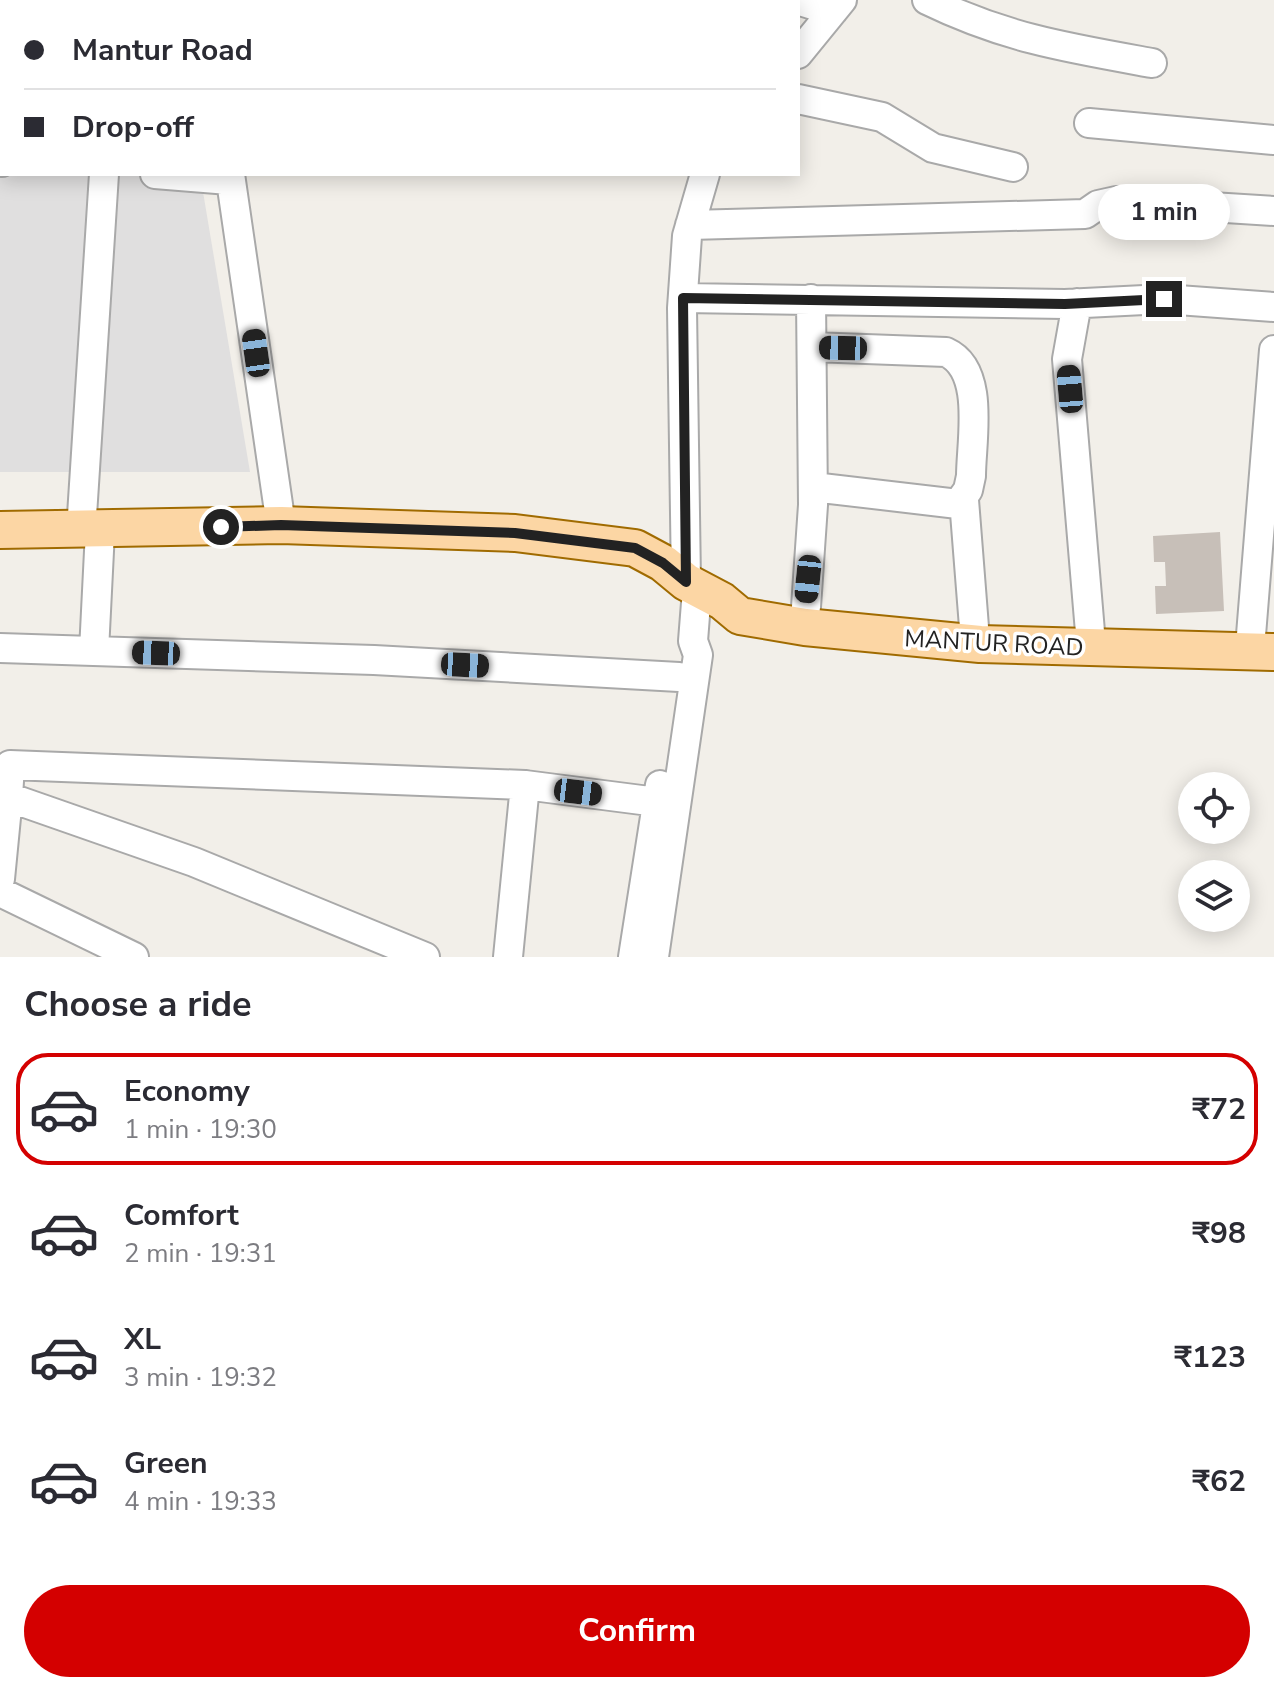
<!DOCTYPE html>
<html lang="en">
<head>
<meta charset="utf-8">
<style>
	body { margin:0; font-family:"Nunito Sans",sans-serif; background:#f7f7f7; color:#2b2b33; height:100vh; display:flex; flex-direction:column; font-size:30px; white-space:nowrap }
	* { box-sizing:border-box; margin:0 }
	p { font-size:26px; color:#7c7c81 }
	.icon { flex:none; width:44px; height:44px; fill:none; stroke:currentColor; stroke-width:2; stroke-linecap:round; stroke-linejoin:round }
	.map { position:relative; height:957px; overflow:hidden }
	.drawer { display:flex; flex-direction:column; background:#fff; flex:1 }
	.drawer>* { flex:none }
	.banner { position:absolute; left:0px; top:0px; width:800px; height:176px; box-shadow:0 4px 20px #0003; display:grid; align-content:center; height:176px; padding:0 24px; background:#fff }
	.controls { position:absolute; left:1178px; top:772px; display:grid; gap:16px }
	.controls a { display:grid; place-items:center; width:72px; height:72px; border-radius:50%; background:#fff; box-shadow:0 4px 20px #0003; font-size:40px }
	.end { position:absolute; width:36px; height:36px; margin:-18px; border:10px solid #222; background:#fff; box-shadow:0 0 0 4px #fff }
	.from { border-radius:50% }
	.bubble { position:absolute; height:56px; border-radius:28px; background:#fff; box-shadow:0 4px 20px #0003; font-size:26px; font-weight:700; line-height:56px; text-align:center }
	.car { position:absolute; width:24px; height:48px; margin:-24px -12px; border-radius:10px; box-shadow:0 0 6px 2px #0007; background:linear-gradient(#222 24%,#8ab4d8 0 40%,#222 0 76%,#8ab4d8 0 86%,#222 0) }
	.banner b { display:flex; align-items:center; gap:28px; height:76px; font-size:30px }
	.banner b+b { border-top:2px solid #e1e1e2 }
	.banner i { width:20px; height:20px; background:#2b2b33 }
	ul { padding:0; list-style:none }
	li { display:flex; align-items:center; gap:24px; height:112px; margin:0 16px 12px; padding:0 8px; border:4px solid transparent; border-radius:32px }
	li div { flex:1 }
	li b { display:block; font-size:30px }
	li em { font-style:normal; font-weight:700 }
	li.active { border-color:#d40000 }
	li>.icon { width:72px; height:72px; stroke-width:1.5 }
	h2 { padding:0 24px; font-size:36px; line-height:96px }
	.primary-button { display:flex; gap:16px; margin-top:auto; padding:16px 24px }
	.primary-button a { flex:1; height:92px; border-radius:48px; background:#d40000; color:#fff; font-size:32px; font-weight:700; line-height:92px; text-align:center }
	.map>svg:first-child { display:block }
	.residential { fill:#e0dfdf }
	.building { fill:#c7bfb8 }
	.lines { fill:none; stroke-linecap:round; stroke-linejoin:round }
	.minor-casing { stroke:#a9a9a9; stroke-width:32 }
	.major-casing { stroke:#a06b00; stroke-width:40 }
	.minor { stroke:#fff; stroke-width:28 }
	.major { stroke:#fcd6a4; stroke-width:36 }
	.route { stroke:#222; stroke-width:10 }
	.labels { text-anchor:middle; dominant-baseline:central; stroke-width:7; stroke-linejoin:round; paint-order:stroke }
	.street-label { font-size:24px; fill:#222; stroke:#fff }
</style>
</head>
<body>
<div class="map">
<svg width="1274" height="957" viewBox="0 0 1274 957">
	<rect width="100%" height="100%" fill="#f2efe9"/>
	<path class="residential" d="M0 0H207L2 2V174H200L250 472H0Z"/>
	<path class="building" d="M1220 532 1224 611 1156 614 1155 586H1166L1165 562H1154L1153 536Z"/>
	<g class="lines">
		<g class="minor-casing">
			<path id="minor" d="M607 0 614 2
				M797 0 833 11
				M927 0C1005 38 1068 48 1152 63
				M242 2V0
				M449 2V0
				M642 2V0
				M798 54 842 0
				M798 99 882 117 933 148 1013 167
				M1089 123 1274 140
				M0 162H2
				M155 174 229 180
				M230 174 281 525
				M690 225 1085 214 1098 205 1116 201 1274 211
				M683 298 1065 304 1164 299 1274 307
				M1077 303 1067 359 1090 632
				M812 347 946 352C986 370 971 441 971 476L968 490 958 504 813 487
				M964 500 974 627
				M81 531 104 174
				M686 582 682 308 687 236 705 174
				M806 607 813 505 811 299
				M1251 635 1274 350
				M0 648 374 660 679 677
				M94 651 100 531
				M0 798 8 797 0 879
				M0 892 134 957
				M425 957 194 862 8 797 10 765 525 785 657 802
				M508 957 525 785
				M633 957 660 785
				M654 957 698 655 693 641 697 590"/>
		</g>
		<g class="major-casing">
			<path id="major" d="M0 530 281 525 515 533 635 548 663 563 686 582 722 601 740 616 805 627 980 644 1274 652"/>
		</g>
		<use href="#minor" class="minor"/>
		<use href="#major" class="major"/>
	</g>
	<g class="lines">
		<path class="route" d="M221 527 281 525 515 533 635 548 663 563 686 582 683 298 1065 304 1164 299"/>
	</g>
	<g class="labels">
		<g class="street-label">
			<text transform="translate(994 643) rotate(3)">MANTUR ROAD</text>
		</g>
	</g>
</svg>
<div class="controls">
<a><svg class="icon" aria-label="locate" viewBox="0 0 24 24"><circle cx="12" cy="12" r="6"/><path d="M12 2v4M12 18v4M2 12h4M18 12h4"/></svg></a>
<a><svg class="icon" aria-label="layers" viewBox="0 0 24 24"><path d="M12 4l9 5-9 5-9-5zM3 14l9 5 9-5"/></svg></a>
</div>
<i class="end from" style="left:221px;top:527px"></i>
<i class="end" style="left:1164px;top:299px"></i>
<div class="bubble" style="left:1098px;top:184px;width:132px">1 min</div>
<i class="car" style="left:843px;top:348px;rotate:271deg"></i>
<i class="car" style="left:256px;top:353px;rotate:352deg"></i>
<i class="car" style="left:1070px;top:389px;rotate:355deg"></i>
<i class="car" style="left:808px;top:579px;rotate:186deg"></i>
<i class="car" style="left:156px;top:653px;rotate:272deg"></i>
<i class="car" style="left:465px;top:665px;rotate:93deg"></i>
<i class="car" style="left:578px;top:792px;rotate:97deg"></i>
<div class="banner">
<b><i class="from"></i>Mantur Road</b>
<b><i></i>Drop-off</b>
</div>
</div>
<section class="drawer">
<h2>Choose a ride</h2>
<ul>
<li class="active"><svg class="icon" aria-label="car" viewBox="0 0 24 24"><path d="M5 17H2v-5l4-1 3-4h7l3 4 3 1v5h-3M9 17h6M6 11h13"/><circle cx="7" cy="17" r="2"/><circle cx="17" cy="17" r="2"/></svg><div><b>Economy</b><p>1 min · 19:30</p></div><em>₹72</em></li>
<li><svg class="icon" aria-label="car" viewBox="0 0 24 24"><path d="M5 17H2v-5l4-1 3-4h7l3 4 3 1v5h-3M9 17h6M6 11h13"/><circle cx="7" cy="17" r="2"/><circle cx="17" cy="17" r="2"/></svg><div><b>Comfort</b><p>2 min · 19:31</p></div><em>₹98</em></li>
<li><svg class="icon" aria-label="car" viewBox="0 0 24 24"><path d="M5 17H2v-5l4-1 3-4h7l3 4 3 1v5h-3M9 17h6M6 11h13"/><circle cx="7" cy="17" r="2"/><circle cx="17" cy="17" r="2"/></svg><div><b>XL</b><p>3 min · 19:32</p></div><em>₹123</em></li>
<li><svg class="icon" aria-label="car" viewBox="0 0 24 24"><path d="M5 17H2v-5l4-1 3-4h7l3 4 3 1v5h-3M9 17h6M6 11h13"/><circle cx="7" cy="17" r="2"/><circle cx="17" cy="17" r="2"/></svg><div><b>Green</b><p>4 min · 19:33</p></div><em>₹62</em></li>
</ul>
<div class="primary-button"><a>Confirm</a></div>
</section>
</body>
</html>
